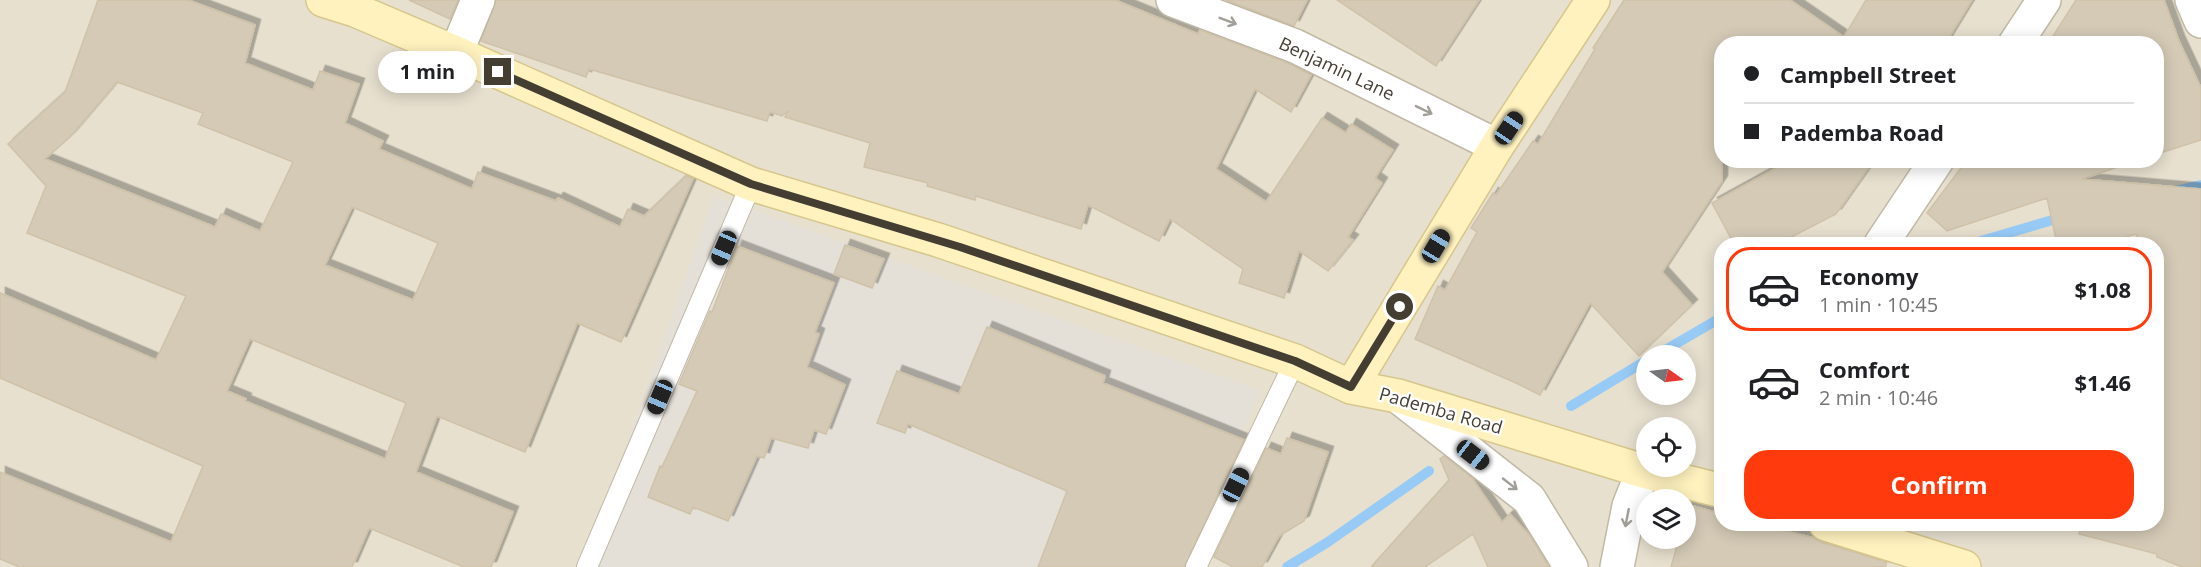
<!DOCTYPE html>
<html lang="en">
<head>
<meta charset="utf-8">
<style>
	body { margin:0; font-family:"Open Sans",sans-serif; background:#f6f6f6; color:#202124; height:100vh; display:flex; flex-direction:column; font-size:22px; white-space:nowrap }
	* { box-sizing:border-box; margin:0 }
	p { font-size:20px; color:#757577 }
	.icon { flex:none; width:33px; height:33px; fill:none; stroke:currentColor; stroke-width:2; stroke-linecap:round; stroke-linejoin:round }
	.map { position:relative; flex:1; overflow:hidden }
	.side { position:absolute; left:1714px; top:237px; width:450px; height:294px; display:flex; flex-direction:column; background:#fff; border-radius:24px; box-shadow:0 3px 15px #0003 }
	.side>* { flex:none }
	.top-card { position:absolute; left:1714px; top:36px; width:450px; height:132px; border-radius:24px; box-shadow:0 3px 15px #0003; display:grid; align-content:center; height:132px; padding:0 30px; background:#fff }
	.needle { width:39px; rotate:104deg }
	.controls { position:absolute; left:1636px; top:345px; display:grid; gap:12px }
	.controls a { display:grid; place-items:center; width:60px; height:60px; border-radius:50%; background:#fff; box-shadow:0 3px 15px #0003; font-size:30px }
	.end { position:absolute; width:27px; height:27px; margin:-14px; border:8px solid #443e32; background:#fff; box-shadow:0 0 0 3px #fff }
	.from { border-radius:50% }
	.bubble { position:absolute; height:42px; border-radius:21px; background:#fff; box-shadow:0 3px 15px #0003; font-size:20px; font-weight:700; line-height:42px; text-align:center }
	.car { position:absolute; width:18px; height:36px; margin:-18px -9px; border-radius:8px; box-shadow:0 0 4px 2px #0007; background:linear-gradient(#222 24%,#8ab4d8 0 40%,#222 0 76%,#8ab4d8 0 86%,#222 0) }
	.top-card b { display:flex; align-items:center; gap:21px; height:57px; font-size:22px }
	.top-card b+b { border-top:2px solid #e0e0e0 }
	.top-card i { width:15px; height:15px; background:#202124 }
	ul { padding:10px 0 0; list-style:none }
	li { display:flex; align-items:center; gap:18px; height:84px; margin:0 12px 9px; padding:0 18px; border:3px solid transparent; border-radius:24px }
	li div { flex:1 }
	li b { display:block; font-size:22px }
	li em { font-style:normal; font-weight:700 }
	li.selected { border-color:#ff3a0c }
	li>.icon { width:54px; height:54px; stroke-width:1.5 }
	.button { display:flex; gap:12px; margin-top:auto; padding:12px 30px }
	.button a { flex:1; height:69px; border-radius:24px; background:#ff3a0c; color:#fff; font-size:24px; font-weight:700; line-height:69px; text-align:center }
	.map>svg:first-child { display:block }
	.residential { fill:#e7e0cf; fill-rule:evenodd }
	.industrial { fill:#e4dfd7 }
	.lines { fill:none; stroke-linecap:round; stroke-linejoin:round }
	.stream { stroke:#97cbf6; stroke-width:10 }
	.building { fill:#d4cab6; stroke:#d0c2a8; stroke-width:1.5; fill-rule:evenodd; filter:url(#shadow) }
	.service-casing { stroke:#c1b9a6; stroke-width:22 }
	.minor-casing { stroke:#c1b9a6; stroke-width:36 }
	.secondary-casing { stroke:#d7c68c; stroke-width:36 }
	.service { stroke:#fff; stroke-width:20 }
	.minor { stroke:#fff; stroke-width:33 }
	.secondary { stroke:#fff2bf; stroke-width:33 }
	.oneway { stroke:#a29e98 }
	.route { stroke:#443e32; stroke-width:8 }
	.labels { text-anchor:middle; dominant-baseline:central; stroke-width:4.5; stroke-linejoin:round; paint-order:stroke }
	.street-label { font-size:18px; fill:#443e32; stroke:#fff }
</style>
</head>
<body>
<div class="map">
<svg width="2201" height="567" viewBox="0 0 2201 567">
	<defs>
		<filter id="shadow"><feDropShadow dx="5.5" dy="-5.5" stdDeviation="0" flood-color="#0004"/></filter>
	</defs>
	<rect width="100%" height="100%" fill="#f2eee1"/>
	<path class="residential" d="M0 0H2201V567H0ZM1722 44H2157V160H1722ZM1722 244H2157V524H1722ZM1647 356H1686V394H1647ZM1647 428H1686V466H1647ZM1647 500H1686V538H1647Z"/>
	<path class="industrial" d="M714 196 1260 390 1187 567H584Z"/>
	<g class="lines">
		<path class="stream" d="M2175 191 2201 185
			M1971 244 2066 216
			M1655 356 1722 317
			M1571 406 1647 360
			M1287 567 1328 542 1429 471"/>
	</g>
	<path class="building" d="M98 0H188L255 25 245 63 313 90 320 71 359 84 345 123 383 141 379 149 472 189 478 172 556 201 558 198 620 227 628 209 644 216 686 176 693 179 621 342 577 323 525 452 437 416 416 472 513 512 491 567H464L369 528 352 567H20L0 559V472L171 542 203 466 0 378V293L156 360 186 296 27 233 46 186 8 144 65 92ZM117 82 203 113 198 124 293 162 260 231 221 214 215 227 45 159 70 137ZM352 207 438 243 413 300 325 265ZM250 339 406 403 385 459 245 401 246 399 227 391Z
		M409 0H458L450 19Z
		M496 0H1115L1198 34 1200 30 1288 63 1311 75 1291 112 1255 89 1216 169 1266 202 1322 118 1346 133 1351 124 1393 150 1375 178 1382 183 1348 237 1353 240 1328 271 1299 251 1284 298 1239 283 1243 269 1170 219 1159 241 1088 205 1081 229 976 196 975 200 927 186 928 183 864 167 870 143 785 117 788 111 782 116 770 112 767 121 589 69 586 77 481 41Z
		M1226 0H1307L1294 26Z
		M1337 0H1479L1436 66Z
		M1624 0H1790L1844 37 1866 0H1972L1945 44H1722V181L1662 272 1692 305 1639 356 1590 303 1540 395 1516 383 1415 339 1438 286 1445 290 1477 232 1471 228 1493 193 1496 195 1533 141 1538 144 1595 49 1593 48Z
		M2076 0H2164L2179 41 2201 88V140L2157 154V44H2048Z
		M1783 160H1874L1836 214 1778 244H1734L1712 203 1778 167Z
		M1967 160H2120L2121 166 2082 179 2201 189V567H2182L2157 557V554L2079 534 2081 524H2157V244H2137V234L2098 244H2057L2047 198 1947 231 1927 213Z
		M845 245 884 259 872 288 834 274Z
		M737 246 834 283 815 332 819 334 807 367 845 385 826 434 814 430 808 448 771 438 764 458 757 456 728 521 693 507 690 514 648 497 660 466 662 467 697 391 679 384 710 311 712 312Z
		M987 327 1105 376 1103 383 1244 440 1184 567H1038L1067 491 908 424 905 433 877 423 897 371 959 394Z
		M1287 438 1328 452 1304 521 1279 536 1262 567H1233L1214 557 1266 448 1281 454Z
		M1444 456 1472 478 1502 522 1510 514 1530 536 1549 567H1488L1473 534 1425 567H1371L1449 480 1440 459Z
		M1686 504 1722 514V524H1757L1814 538 1820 542 1886 562V567H1671L1679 538H1686Z"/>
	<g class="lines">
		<g class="service-casing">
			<path id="service" d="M587 567 751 184
				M1196 567 1295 361"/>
		</g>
		<g class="minor-casing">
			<path id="minor" d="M1173 0 1295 46 1497 146
				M2192 0 2201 21
				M2015 44 2044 0
				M456 53 478 0
				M1881 244 1937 160
				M1399 397 1529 499 1571 567
				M1617 567 1629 506 1643 471"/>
		</g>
		<g class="secondary-casing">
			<path id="secondary" d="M323 0 355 10 456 53 751 184 938 240 1295 361 1351 387 1398 396 1643 471 1722 491
				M1351 387 1497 146 1593 0
				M1826 524 1964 567"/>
		</g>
		<use href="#service" class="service"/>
		<use href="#minor" class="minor"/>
		<use href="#secondary" class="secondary"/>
	</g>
	<defs><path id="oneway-shaft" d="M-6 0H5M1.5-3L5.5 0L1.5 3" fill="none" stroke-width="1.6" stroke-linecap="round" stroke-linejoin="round" transform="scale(1.5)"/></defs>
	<g class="oneway">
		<use href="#oneway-shaft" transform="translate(1228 21) rotate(21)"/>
		<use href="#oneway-shaft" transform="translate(1424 110) rotate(26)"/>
		<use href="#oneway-shaft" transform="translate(1510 484) rotate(38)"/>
		<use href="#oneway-shaft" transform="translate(1627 518) rotate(101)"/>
	</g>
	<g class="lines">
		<path class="route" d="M498 72 751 184 960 247 1295 361 1351 387 1400 307"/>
	</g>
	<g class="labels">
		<g class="street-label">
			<text transform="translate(1337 68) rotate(25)">Benjamin Lane</text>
			<text transform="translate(1441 410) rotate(16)">Pademba Road</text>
		</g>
	</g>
</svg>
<div class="controls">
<a><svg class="needle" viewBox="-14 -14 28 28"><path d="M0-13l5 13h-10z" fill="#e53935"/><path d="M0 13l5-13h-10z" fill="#757577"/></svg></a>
<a><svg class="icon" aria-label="locate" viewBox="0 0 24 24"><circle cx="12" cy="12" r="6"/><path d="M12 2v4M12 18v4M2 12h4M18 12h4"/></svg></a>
<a><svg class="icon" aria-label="layers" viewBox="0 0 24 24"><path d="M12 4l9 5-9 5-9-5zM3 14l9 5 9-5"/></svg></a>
</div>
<i class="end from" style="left:1400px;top:307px"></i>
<i class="end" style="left:498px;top:72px"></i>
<div class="bubble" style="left:378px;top:51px;width:99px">1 min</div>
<i class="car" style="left:1509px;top:128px;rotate:34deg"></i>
<i class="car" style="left:1436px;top:246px;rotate:31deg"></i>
<i class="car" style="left:724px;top:248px;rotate:203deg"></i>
<i class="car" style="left:660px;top:397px;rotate:203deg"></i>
<i class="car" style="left:1473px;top:455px;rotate:128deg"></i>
<i class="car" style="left:1236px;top:485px;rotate:26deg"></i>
<div class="top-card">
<b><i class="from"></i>Campbell Street</b>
<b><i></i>Pademba Road</b>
</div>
<section class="side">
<ul>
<li class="selected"><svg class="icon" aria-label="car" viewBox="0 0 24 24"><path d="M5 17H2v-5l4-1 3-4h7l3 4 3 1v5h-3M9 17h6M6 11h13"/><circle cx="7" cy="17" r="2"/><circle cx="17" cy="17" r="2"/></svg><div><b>Economy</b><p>1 min · 10:45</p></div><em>$1.08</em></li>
<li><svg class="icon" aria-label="car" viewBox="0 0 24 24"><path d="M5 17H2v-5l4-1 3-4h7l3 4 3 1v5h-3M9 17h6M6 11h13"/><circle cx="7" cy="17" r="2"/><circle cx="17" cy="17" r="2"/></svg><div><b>Comfort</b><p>2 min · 10:46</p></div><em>$1.46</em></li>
</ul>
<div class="button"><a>Confirm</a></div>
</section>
</div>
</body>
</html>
